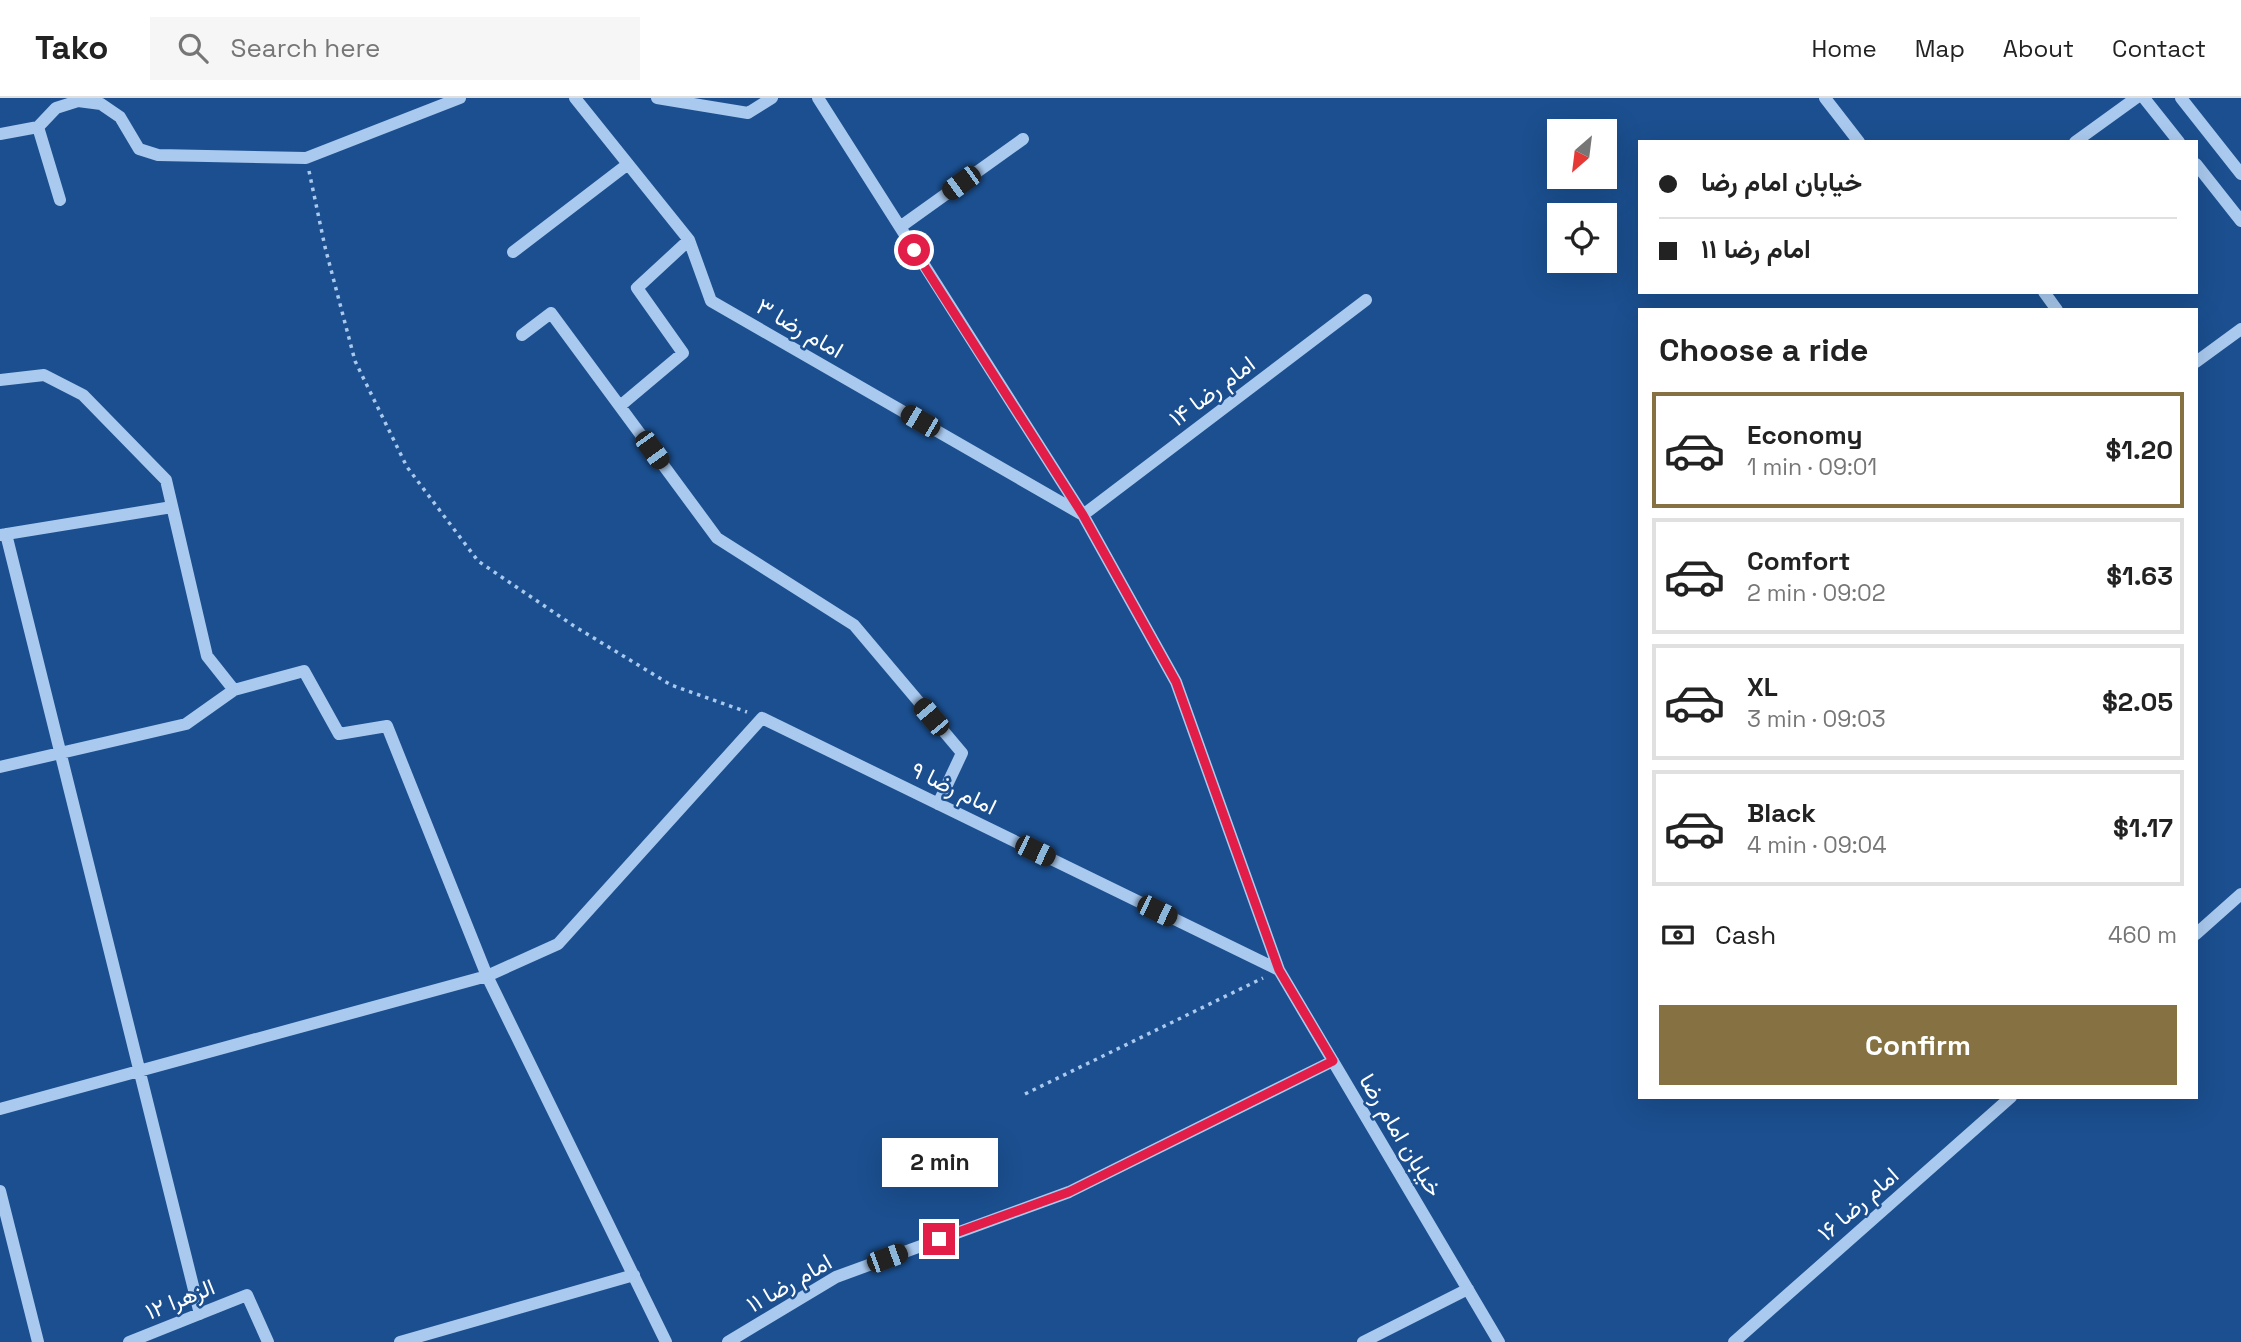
<!DOCTYPE html>
<html lang="en">
<head>
<meta charset="utf-8">
<style>
	body { margin:0; font-family:"Space Grotesk",Vazirmatn,sans-serif; background:#f6f6f6; color:#222; height:100vh; display:flex; flex-direction:column; font-size:26px; white-space:nowrap }
	* { box-sizing:border-box; margin:0 }
	p { font-size:23px; color:#767676 }
	.icon { flex:none; width:38px; height:38px; fill:none; stroke:currentColor; stroke-width:2; stroke-linecap:round; stroke-linejoin:round }
	.map { position:relative; flex:1; overflow:hidden }
	.side { position:absolute; left:1638px; top:210px; width:560px; height:791px; display:flex; flex-direction:column; background:#fff; border-radius:0px; box-shadow:0 7px 28px #0002 }
	.side>* { flex:none }
	.guide { position:absolute; left:1638px; top:42px; width:560px; height:154px; border-radius:0px; box-shadow:0 7px 28px #0002; display:grid; align-content:center; height:154px; padding:0 21px; background:#fff }
	.needle { width:46px; rotate:208deg }
	.buttons { position:absolute; left:1547px; top:21px; display:grid; gap:14px }
	.buttons a { display:grid; place-items:center; width:70px; height:70px; border-radius:0px; background:#fff; box-shadow:0 7px 28px #0002; font-size:35px }
	.end { position:absolute; width:32px; height:32px; margin:-16px; border:9px solid #e11d48; background:#fff; box-shadow:0 0 0 4px #fff }
	.from { border-radius:50% }
	.bubble { position:absolute; height:49px; border-radius:0px; background:#fff; box-shadow:0 7px 28px #0002; font-size:23px; font-weight:700; line-height:49px; text-align:center }
	.car { position:absolute; width:21px; height:42px; margin:-21px -10px; border-radius:9px; box-shadow:0 0 5px 2px #0007; background:linear-gradient(#222 24%,#8ab4d8 0 40%,#222 0 76%,#8ab4d8 0 86%,#222 0) }
	.guide b { display:flex; align-items:center; gap:24px; height:66px; font-size:26px }
	.guide b+b { border-top:2px solid #e0e0e0 }
	.guide i { width:18px; height:18px; background:#222 }
	ul { padding:0; list-style:none }
	li { display:flex; align-items:center; gap:21px; height:116px; margin:0 14px 10px; padding:0 7px; border:4px solid #e0e0e0; border-radius:0px }
	li div { flex:1 }
	li b { display:block; font-size:26px }
	li em { font-style:normal; font-weight:700 }
	li.selected { border-color:#857141 }
	li>.icon { width:63px; height:63px; stroke-width:1.5 }
	h2 { padding:0 21px; font-size:32px; line-height:84px }
	.pay { display:flex; align-items:center; gap:18px; height:77px; padding:0 21px; font-size:26px }
	.pay p { margin-inline-start:auto }
	.action { display:flex; gap:14px; margin-top:auto; padding:14px 21px }
	.action a { flex:1; height:80px; border-radius:0px; background:#857141; color:#fff; font-size:28px; font-weight:700; line-height:80px; text-align:center }
	header { display:flex; align-items:center; gap:42px; box-sizing:border-box; height:98px; padding:0 35px; background:#fff; border-bottom:2px solid #e0e0e0 }
	header strong { font-size:33px }
	nav { display:flex; gap:38px; margin-inline-start:auto; font-size:24px }
	.search { width:490px; height:63px; background:#f6f6f6; display:flex; align-items:center; gap:18px; box-sizing:border-box; padding:0 24px; border-radius:0px; color:#767676; font-size:26px }
	.map>svg:first-child { display:block }
	.lines { fill:none; stroke-linecap:round; stroke-linejoin:round }
	.path { stroke:#a9c9ee; stroke-width:3.5; stroke-dasharray:3.5 5; stroke-linecap:butt }
	.minor { stroke:#a9c9ee; stroke-width:12 }
	.route { stroke:#e11d48; stroke-width:9 }
	.labels { text-anchor:middle; dominant-baseline:central; stroke-width:5; stroke-linejoin:round; paint-order:stroke }
	.street-label { font-size:23px; fill:#fff; stroke:#1b4f8f }
</style>
</head>
<body>
<header>
<strong>Tako</strong>
<div class="search"><svg class="icon" aria-label="search" viewBox="0 0 24 24"><circle cx="10" cy="10" r="6"/><path d="M15 15l6 6"/></svg>Search here</div>
<nav><a>Home</a><a>Map</a><a>About</a><a>Contact</a></nav>
</header>
<div class="map">
<svg width="2241" height="1244" viewBox="0 0 2241 1244">
	<rect width="100%" height="100%" fill="#1b4f8f"/>
	<g class="lines">
		<path class="path" d="M309 73 325 149 355 263 407 369 478 463 574 528 671 587 747 614
			M1025 996 1263 880"/>
		<path class="minor" d="M575 0 689 142 711 203 1083 417 1366 202
			M657 0 748 15 772 0
			M818 0 1083 417 1176 584 1279 872 1499 1244
			M1825 0 1859 44
			M2144 0 2179 44
			M2181 0 2241 76
			M38 29 60 102
			M0 36 38 29 56 10 78 3 101 6 120 19 139 51 158 57 306 60 460 0
			M2075 44 2136 0
			M2196 66 2241 123
			M900 129 1023 41
			M513 154 628 66
			M2044 194 2057 212
			M522 237 551 215 717 440 854 527 962 655 938 706
			M2196 264 2241 231
			M0 282 44 277 83 297 166 382 207 558 234 592
			M620 308 683 255 637 190 689 142
			M6 436 200 1216
			M0 437 172 409
			M0 669 186 626 234 592 304 573 339 636 387 628 487 878 666 1244
			M2196 836 2241 796
			M0 1011 487 878 558 846 762 620 1279 872
			M0 1093 38 1244
			M129 1244 247 1197 268 1244
			M400 1244 634 1177
			M728 1244 836 1179 1069 1094 1333 963
			M1363 1244 1468 1191
			M1734 1244 2011 999"/>
	</g>
	<g class="lines">
		<path class="route" d="M914 152 1083 417 1176 584 1279 872 1333 963 1069 1094 939 1141"/>
	</g>
	<g class="labels">
		<g class="street-label">
			<text transform="translate(800 230) rotate(30)">امام رضا ۳</text>
			<text transform="translate(1212 293) rotate(-37)">امام رضا ۱۴</text>
			<text transform="translate(954 690) rotate(26)">امام رضا ۹</text>
			<text transform="translate(1401 1037) rotate(59)">خیابان امام رضا</text>
			<text transform="translate(1858 1106) rotate(-41)">امام رضا ۱۶</text>
			<text transform="translate(789 1185) rotate(-30)">امام رضا ۱۱</text>
			<text transform="translate(180 1201) rotate(-22)">الزهرا ۱۲</text>
		</g>
	</g>
</svg>
<div class="buttons">
<a><svg class="needle" viewBox="-14 -14 28 28"><path d="M0-13l5 13h-10z" fill="#e53935"/><path d="M0 13l5-13h-10z" fill="#767676"/></svg></a>
<a><svg class="icon" aria-label="locate" viewBox="0 0 24 24"><circle cx="12" cy="12" r="6"/><path d="M12 2v4M12 18v4M2 12h4M18 12h4"/></svg></a>
</div>
<i class="end from" style="left:914px;top:152px"></i>
<i class="end" style="left:939px;top:1141px"></i>
<div class="bubble" style="left:882px;top:1040px;width:116px">2 min</div>
<i class="car" style="left:961px;top:85px;rotate:234deg"></i>
<i class="car" style="left:920px;top:323px;rotate:300deg"></i>
<i class="car" style="left:652px;top:352px;rotate:144deg"></i>
<i class="car" style="left:931px;top:619px;rotate:320deg"></i>
<i class="car" style="left:1035px;top:753px;rotate:116deg"></i>
<i class="car" style="left:1157px;top:813px;rotate:116deg"></i>
<i class="car" style="left:887px;top:1160px;rotate:70deg"></i>
<div class="guide">
<b><i class="from"></i>خیابان امام رضا</b>
<b><i></i>امام رضا ۱۱</b>
</div>
<section class="side">
<h2>Choose a ride</h2>
<ul>
<li class="selected"><svg class="icon" aria-label="car" viewBox="0 0 24 24"><path d="M5 17H2v-5l4-1 3-4h7l3 4 3 1v5h-3M9 17h6M6 11h13"/><circle cx="7" cy="17" r="2"/><circle cx="17" cy="17" r="2"/></svg><div><b>Economy</b><p>1 min · 09:01</p></div><em>$1.20</em></li>
<li><svg class="icon" aria-label="car" viewBox="0 0 24 24"><path d="M5 17H2v-5l4-1 3-4h7l3 4 3 1v5h-3M9 17h6M6 11h13"/><circle cx="7" cy="17" r="2"/><circle cx="17" cy="17" r="2"/></svg><div><b>Comfort</b><p>2 min · 09:02</p></div><em>$1.63</em></li>
<li><svg class="icon" aria-label="car" viewBox="0 0 24 24"><path d="M5 17H2v-5l4-1 3-4h7l3 4 3 1v5h-3M9 17h6M6 11h13"/><circle cx="7" cy="17" r="2"/><circle cx="17" cy="17" r="2"/></svg><div><b>XL</b><p>3 min · 09:03</p></div><em>$2.05</em></li>
<li><svg class="icon" aria-label="car" viewBox="0 0 24 24"><path d="M5 17H2v-5l4-1 3-4h7l3 4 3 1v5h-3M9 17h6M6 11h13"/><circle cx="7" cy="17" r="2"/><circle cx="17" cy="17" r="2"/></svg><div><b>Black</b><p>4 min · 09:04</p></div><em>$1.17</em></li>
</ul>
<div class="pay"><svg class="icon" aria-label="cash" viewBox="0 0 24 24"><path d="M3 7h18v10H3z"/><circle cx="12" cy="12" r="2"/></svg>Cash<p>460 m</p></div>
<div class="action"><a>Confirm</a></div>
</section>
</div>
</body>
</html>
